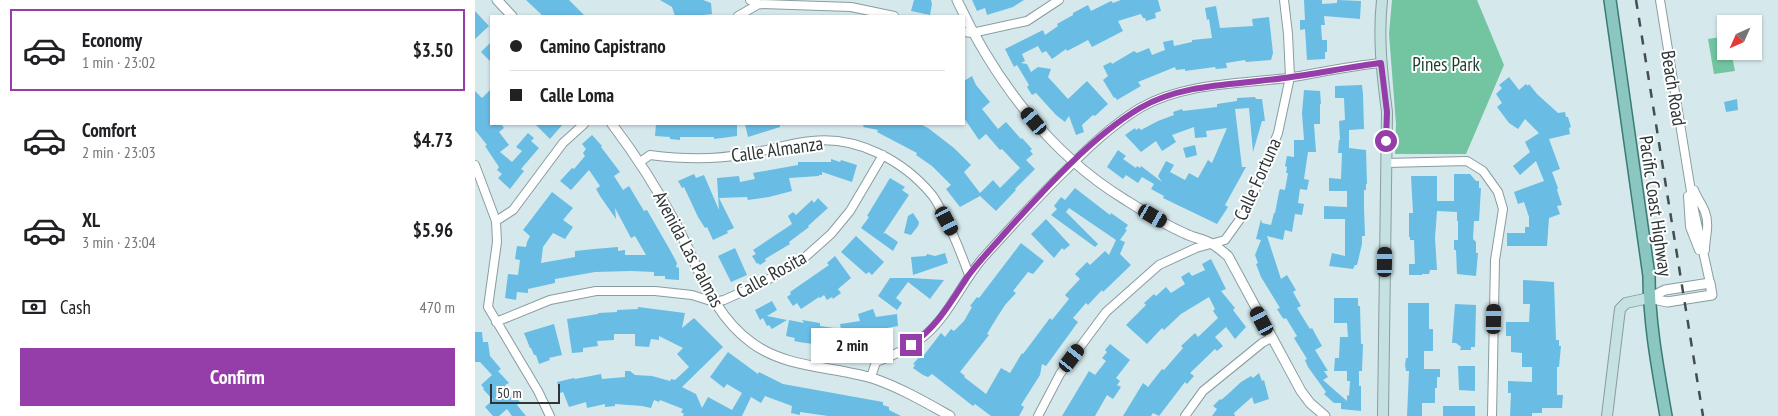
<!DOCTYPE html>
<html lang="en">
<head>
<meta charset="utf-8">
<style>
	body { margin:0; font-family:"PT Sans Narrow",sans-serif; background:#f2f2f2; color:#202124; height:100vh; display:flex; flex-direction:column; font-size:19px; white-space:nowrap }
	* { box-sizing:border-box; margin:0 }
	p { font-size:16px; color:#757577 }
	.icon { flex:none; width:28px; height:28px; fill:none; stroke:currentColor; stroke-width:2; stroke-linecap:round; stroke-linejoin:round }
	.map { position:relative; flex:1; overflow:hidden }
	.panel { display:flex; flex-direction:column; background:#fff; width:475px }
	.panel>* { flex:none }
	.top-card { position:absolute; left:15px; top:15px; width:475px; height:110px; border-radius:0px; box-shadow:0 1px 4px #0004; display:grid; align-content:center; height:110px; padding:0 20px; background:#fff }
	.needle { width:32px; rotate:225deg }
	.tools { position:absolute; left:1242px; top:15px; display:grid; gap:10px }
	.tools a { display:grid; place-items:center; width:45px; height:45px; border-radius:0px; background:#fff; box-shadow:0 1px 4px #0004; font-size:25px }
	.scale { position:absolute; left:15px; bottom:12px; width:70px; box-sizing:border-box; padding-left:5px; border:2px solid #2e3637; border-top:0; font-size:14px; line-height:18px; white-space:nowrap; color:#2e3637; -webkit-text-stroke:4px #fff; paint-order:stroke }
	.end { position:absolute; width:22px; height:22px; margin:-11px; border:6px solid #953da9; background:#fff; box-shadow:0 0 0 2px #fff }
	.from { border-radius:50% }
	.bubble { position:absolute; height:35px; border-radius:0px; background:#fff; box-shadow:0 1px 4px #0004; font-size:16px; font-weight:800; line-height:35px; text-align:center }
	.car { position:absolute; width:15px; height:30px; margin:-15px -8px; border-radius:6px; box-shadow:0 0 4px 1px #0007; background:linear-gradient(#222 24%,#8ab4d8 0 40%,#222 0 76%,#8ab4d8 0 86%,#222 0) }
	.top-card b { display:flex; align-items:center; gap:18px; height:48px; font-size:19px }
	.top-card b+b { border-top:1px solid #e0e0e0 }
	.top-card i { width:12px; height:12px; background:#202124 }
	ul { padding:9px 0 0; list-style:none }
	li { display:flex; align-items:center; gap:15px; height:82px; margin:0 10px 8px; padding:0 10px; border:2px solid transparent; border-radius:0px }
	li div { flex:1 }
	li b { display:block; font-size:19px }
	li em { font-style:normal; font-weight:800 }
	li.on { border-color:#953da9 }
	li>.icon { width:45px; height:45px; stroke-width:1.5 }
	.pay { display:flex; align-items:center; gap:12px; height:55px; padding:0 20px; font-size:19px }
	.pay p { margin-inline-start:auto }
	.primary-button { display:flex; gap:10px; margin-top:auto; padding:10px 20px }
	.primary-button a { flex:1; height:58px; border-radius:0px; background:#953da9; color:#fff; font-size:20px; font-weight:800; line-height:58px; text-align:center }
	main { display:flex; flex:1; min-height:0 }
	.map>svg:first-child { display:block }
	.green { fill:#72c5a0 }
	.building { fill:#69bce4 }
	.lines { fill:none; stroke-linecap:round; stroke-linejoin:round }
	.minor-casing { stroke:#899c9f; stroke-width:10 }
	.tertiary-casing { stroke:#899c9f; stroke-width:11 }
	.secondary-casing { stroke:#899c9f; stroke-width:12 }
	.primary-casing { stroke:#3a7b75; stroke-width:14 }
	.minor { stroke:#fff; stroke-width:8 }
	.tertiary { stroke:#fff; stroke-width:9 }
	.secondary { stroke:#c6e2e0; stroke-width:10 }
	.primary { stroke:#8cc6c0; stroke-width:11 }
	.rail { stroke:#444d4f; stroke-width:2.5; stroke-dasharray:9 9; stroke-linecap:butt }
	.route { stroke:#953da9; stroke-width:6 }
	.labels { text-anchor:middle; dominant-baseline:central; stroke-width:4; stroke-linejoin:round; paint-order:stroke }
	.park-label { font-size:19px; fill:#193e2f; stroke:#fff }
	.street-label { font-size:19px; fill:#2e3637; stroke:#fff }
</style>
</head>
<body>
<main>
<section class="panel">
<ul>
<li class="on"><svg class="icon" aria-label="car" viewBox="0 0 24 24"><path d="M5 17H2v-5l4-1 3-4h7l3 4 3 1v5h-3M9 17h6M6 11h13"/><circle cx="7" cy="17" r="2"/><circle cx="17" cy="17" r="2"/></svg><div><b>Economy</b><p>1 min · 23:02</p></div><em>$3.50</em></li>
<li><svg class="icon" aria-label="car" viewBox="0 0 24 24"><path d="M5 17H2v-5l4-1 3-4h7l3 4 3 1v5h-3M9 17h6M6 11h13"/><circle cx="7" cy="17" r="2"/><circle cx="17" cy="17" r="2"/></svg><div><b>Comfort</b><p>2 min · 23:03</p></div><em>$4.73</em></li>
<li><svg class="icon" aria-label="car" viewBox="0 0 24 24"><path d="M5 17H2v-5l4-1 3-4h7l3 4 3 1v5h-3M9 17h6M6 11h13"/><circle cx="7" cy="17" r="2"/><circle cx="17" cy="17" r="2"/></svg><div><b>XL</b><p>3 min · 23:04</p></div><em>$5.96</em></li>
</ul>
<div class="pay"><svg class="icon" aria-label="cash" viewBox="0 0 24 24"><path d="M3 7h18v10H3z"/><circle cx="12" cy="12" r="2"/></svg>Cash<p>470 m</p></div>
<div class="primary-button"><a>Confirm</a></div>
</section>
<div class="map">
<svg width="1303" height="416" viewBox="0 0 1303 416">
	<rect width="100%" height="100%" fill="#d5e9ec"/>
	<path class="green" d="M917 0H1002L1029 65 991 154H920L921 124 914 34Z
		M1251 36V51H1256L1260 71 1239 74 1233 39Z"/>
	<path class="building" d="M51 0H94L110 16H68Z
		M185 0H228L236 3 237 14 228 15 229 16H200L197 7Z
		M439 0H456L457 4 455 15 436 11Z
		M497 0H549L538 7 512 15 510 8 502 11Z
		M646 0H683L686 11 680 13 681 18 671 21 670 18H668L666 14 643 21 648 31 617 47 613 40 596 49 592 51 591 49 577 59 571 51 567 53 563 46 547 54 550 61 546 63 552 64 556 72 563 67 576 69 573 77 593 99 612 81 633 104 620 116 618 115 607 125 609 132 601 135 594 116 590 122 581 115 561 93 557 95 552 87 554 85 542 65 539 67 530 49 568 30 570 35 583 26 582 24 598 15V13L613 5 616 11 636 1 638 3Z
		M829 0H847V4L862 3V0L886 1 885 19 849 16 850 25H846L847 40H852V52H850V59L832 60 830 29 825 30V20H830Z
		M741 6 745 28 778 26 777 19 794 17 798 53 796 60 771 62 770 60 751 63 752 68 741 69 740 67 710 71V69L701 70 700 67 663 82 666 86 642 100 640 97 639 98 628 80 633 76 628 66 636 62 637 64 659 51 662 53 674 48 677 55 690 50 688 42 698 40 699 46 717 42V40L737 38 734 19 732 20 730 8Z
		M0 11 14 26 0 39Z
		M16 42V62L6 52Z
		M497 76 501 85 515 102 507 109 523 129 531 122 546 139 547 138 557 149 555 151 558 154 551 160 560 169 540 189 541 190 521 211 505 196 485 207 471 189 476 185 457 166 441 155 442 153 402 132 403 130 388 127 389 124H445L453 128 479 148 496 165 489 172 505 193 518 180 525 188 545 168 527 149 525 150 511 134 504 140 489 118V81Z
		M1034 77 1044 90 1051 84 1053 86 1054 84 1062 94 1083 113 1090 112 1091 117H1093L1096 127 1094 128 1095 134 1074 139 1085 169 1077 172 1083 188 1082 190 1087 205 1082 206 1085 214 1074 218 1072 246H1032V233H1050V227H1054V217L1049 202 1043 204 1039 192 1069 181 1061 161 1045 175 1038 166 1055 152 1050 142 1064 133 1050 119 1043 129 1034 123 1022 107 1027 103 1021 94 1027 88 1024 85Z
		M887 85 888 94 889 129 874 130V148L891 150 892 184H891V190H889V208L890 236H887V244L882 265H880L878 269 854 266 857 253 870 256V219H849V206L872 207V191H854V178L866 179 867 153H863L864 140H865L864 121 870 120 869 98H860V86Z
		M16 89V124H26L29 128 24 132 34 145 25 152 37 162 47 151 41 147 53 133 59 138 56 141 64 148 46 169 49 171 35 189 23 178 27 174 22 170 24 167 10 146 12 145 0 130V91L7 98Z
		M829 90 845 91 846 104H845V124H839L841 152H833L829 179 834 180 832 190 825 189 823 203 829 204 827 215 820 214 817 232 810 230 808 240 792 236 806 279 812 275 821 290 818 292 826 306 822 308 835 329 837 328 847 346 840 350 853 371H849L853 377 848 380 872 401V395L874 396 875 381H872V371H859L860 358H864L865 337H873L872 323H859V298H883V306H885L886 344H888L887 371H884V386H886V411L866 409V403H859L849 394 851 392 833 367 830 360 832 359 819 338 822 336 811 318 809 319 807 317 802 309 805 308 786 277 781 264 783 263 780 255 786 240 781 239 786 219 787 223 796 225 799 213H800L804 192 805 189 810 190 813 173H811L812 167 810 166 812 156 819 157V140H829L827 113Z
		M780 97 781 99H787L790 121H787L778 152 774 108 760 109 767 167H771L750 205 753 207 742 224 688 198 689 196 676 189 679 184 667 177 663 183 651 175 648 179 632 167 643 150 651 156 648 159 661 168 662 166 665 168 666 166 687 182 683 176 691 161 699 165 695 172 710 180 714 173 723 178 733 160 737 163 752 128 731 131 732 137 720 138 719 127 697 135 701 142 687 151 681 141 666 152 650 135 660 128 661 130 664 128 666 130 683 121 699 115 698 112 707 109 708 111 742 107V104L762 101V98Z
		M1262 99 1263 110 1251 112 1249 102Z
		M60 124H88L75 139Z
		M181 124H262V136L239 139V137H205V140L195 139V137L180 136Z
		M270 124H305V127L273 137Z
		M117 135 127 146 126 147 145 172 139 176 148 190 154 186 169 211 172 210 195 250 202 263 201 267 204 268V280L190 279V276H179V272L156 271 120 272 80 279V283L53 289V293L42 292 41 300 30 298 33 274 43 275 45 260 40 259 42 246 51 247 52 242 55 236 48 230 77 192 98 208 88 220 98 227 90 239 78 233 68 247 66 263 100 257V251L119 249 143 247V251L150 250V255H171L160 236 156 238 140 208 141 219 125 196 121 189 125 186 114 170 96 190 85 181 97 168 99 169 110 156 108 153 111 149 107 144Z
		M720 145 722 155 711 158 708 148Z
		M356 159 365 162 366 160 382 165 377 182 347 172V175H344V176L314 178 317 191 294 197 273 200 272 197 244 198 259 228 252 231 253 233 238 240 232 227 230 228 223 217 209 187 207 188 203 181 219 174 221 178 229 175 244 210 242 178 264 176 265 182 280 179 278 173 323 165V162H356Z
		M979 174H995L1001 181H1004V188H1006L1004 221H999L998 239 1001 242V253H1003L1001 276 982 274 981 250H979V240H983V221H982V212L962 211 960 238 962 270H955L954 274H947V275H934V264H940L939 240H935V237H934V213H938L936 176H962V201H979Z
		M415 178 430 187 427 190 434 195 408 234 410 233 423 242 418 251 386 228 394 217 392 216Z
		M600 188 635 215 636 213 653 225 650 229 652 230 645 240 650 242 645 254 656 265 628 292 627 290 613 305 611 303 598 318 603 322 571 366 567 364 565 375 546 405 549 407 544 416H516L500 404 498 406 457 374 453 377 448 375 438 368 440 365 438 364 447 354 449 355 466 333 470 337 476 329 479 331 489 321 497 307 495 306 502 297 504 298 546 243 569 261 558 274 553 272 538 291 541 293 530 305 521 319 512 334 514 335 485 372 490 376 489 377 511 394 526 368 535 373 547 353 548 354 575 318 577 320 594 299 590 295 605 279 600 274 612 262 615 265 630 251 634 255 641 240 594 208 591 212 623 244 620 247 576 215 582 209 579 206 586 197 590 200Z
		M343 198 353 208 333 226 334 227 314 242 315 244 290 259 291 261 285 265 283 263 282 264 277 256 281 254 278 250 317 224 313 216 318 212 321 215 337 200 339 203Z
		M438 213 444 222 443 226 436 235 429 233 433 216Z
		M571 219 595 245 589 250 587 248 579 258 556 234Z
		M381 236 409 262 397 275 394 272 391 274 366 252Z
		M260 248 272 275 256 282 243 256Z
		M470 253 473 263 438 275 436 257 451 256 452 254 460 256Z
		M360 256 376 278 363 289 366 293 358 299 357 297 352 300 349 295 345 298 344 297 326 309 322 303 318 306 312 297 316 294 315 292 354 265 352 263Z
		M736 259 751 289 746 291 760 308 758 310 771 327 760 339 751 327 740 337 748 346 742 351 740 349 715 373 719 376 712 384 710 382 684 416 678 413 676 416H648L668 383 673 387 687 369 689 370 708 348 706 346 720 333 723 337 743 318 738 311 740 309 734 297 706 314 689 330 687 328 672 344 651 325 671 305 669 303 679 294 681 296 691 287 696 293 710 284 706 277 714 272 717 276 730 270 727 264Z
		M415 278H436L469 280 455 299 433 282 421 298 427 303 422 310 403 296Z
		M1048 280 1079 282 1081 340H1084V346H1086L1084 367H1082V395H1088L1087 408H1067V413H1057V416H1035L1036 393H1033V381L1057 382V367H1047V353L1036 352V336H1031V322H1054L1055 304H1048Z
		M297 301 302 310 292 316 312 320 297 329 294 325 292 326 288 318 285 320 280 310Z
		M933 303H954V329H958V351H949V369H965V377H962V388H960V403H947V416H932L934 371H931L930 365 931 358H933Z
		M980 304 1001 305 1000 347H996V350H985L986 347 981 343H977Z
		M163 307 210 313 207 328 219 318 248 347 207 387 221 394 227 408 233 397 257 410 267 393 252 384 249 388 235 377 253 352 283 374 284 372 308 384 408 402V405L414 407V410L426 416H353L325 412V415L316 413 317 406 290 396 286 403 276 397 267 416H208L209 414 206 412 208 409 185 400 184 402 179 400 176 408 167 406 140 404V406L130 407V404L112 408 111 402 94 407 88 392 85 393 82 382 99 378 100 379 126 374 127 379 150 377V371H155L160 375 177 376 195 381 196 379 200 380 214 367 202 354 208 348 184 336V340L176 339 174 347 160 346V334H139V340L122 341 123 346 108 348V352L97 353 92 319 123 314V313L142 312V310L163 309Z
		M398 309 401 317 422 314 423 326 406 329 407 333 402 335 404 339 384 345 383 348 374 349 373 347H368L330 343 319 341 320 338 311 336 314 320 329 323 327 320 345 323V326L366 329 365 324 385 321 383 314Z
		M79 324 87 355 74 358 75 360 64 364 61 355H59L56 348H55L49 333Z
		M0 332H7L8 342H13L15 356 26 369 23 371 34 383 30 385 45 402 42 405 51 416H37L32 409 24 416H18L10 407 18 400 8 389 9 388 6 385 17 375 5 362H0Z
		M635 344 655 360 641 378 645 381 642 385 646 387 638 399 632 395 620 416H587L614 371 620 375 631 361 627 358 632 352 630 350Z
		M983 366H1000V391L984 390Z
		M784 373 787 381 789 380 794 399 779 404 777 397 759 413 760 416H737L742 409 738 406 745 399 746 400 752 395 766 382 776 376 778 378Z
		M968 406H1000V416H968Z"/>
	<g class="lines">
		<g class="minor-casing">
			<path id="minor" d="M275 0 284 4 376 7 419 16
				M1185 0 1219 210 1235 283
				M263 16 284 4
				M489 32 497 33 552 21 584 0
				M165 162 175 155C206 159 239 160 270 154 292 151 314 143 337 141 383 136 429 161 457 195 461 200 464 206 467 212 478 232 486 253 494 275
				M911 163 992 161 1008 171 1023 192 1028 209 1020 260 1017 416
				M0 165 21 221 22 242 13 307 63 391 75 416
				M1219 190C1222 198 1227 204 1230 212 1235 225 1230 237 1230 250
				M1213 196 1215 227 1224 250
				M21 221 38 210 88 143 109 124
				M21 322 75 300 121 291H180L217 295 239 302 249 300 287 283 328 259 356 234 375 211 408 155
				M396 377 401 362C418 356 434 348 448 337 473 317 486 284 507 259 534 229 561 199 590 171 613 148 637 125 665 108 708 83 764 84 812 78 843 73 874 66 906 63
				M563 416 585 374 631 312 684 265 721 248 750 240 773 208 803 133 815 77 813 34 809 0
				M710 416 728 391 787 343 796 338"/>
		</g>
		<g class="tertiary-casing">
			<path id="tertiary" d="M22 0 37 16
				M482 0C519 79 574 153 649 199 668 211 688 224 709 233 718 238 729 239 737 244 743 247 748 252 753 256L826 391 835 403 850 416
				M137 124C162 157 183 190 202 226 224 268 237 314 277 343 304 363 339 366 371 372 379 374 388 375 397 378 424 387 450 402 475 416
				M1235 283 1237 295 1192 302 1174 298 1190 290Z"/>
		</g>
		<g class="secondary-casing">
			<path id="secondary" d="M907 0C903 38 907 74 912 112L908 416
				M1132 416 1145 309 1151 303 1174 298"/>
		</g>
		<g class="primary-casing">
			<path id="primary" d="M1135 0 1174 276C1174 323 1183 370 1191 416"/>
		</g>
		<use href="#minor" class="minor"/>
		<use href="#tertiary" class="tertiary"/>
		<use href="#secondary" class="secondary"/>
		<use href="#primary" class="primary"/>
		<path class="rail" d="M1161 0 1228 416"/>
	</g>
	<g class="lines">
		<path class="route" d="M436 345C462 327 476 302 493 276 504 261 518 247 530 233 567 192 617 136 665 108 708 83 761 85 809 78 841 74 873 67 906 63L912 112 911 141"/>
	</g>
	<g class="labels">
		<g class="park-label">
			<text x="971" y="64">Pines Park</text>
		</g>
		<g class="street-label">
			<text transform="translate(1199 88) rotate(81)">Beach Road</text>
			<text transform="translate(302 149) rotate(-8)">Calle Almanza</text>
			<text transform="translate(782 179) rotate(-66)">Calle Fortuna</text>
			<text transform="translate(1181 206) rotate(82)">Pacific Coast Highway</text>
			<text transform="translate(214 249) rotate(62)">Avenida Las Palmas</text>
			<text transform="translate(296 274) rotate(-29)">Calle Rosita</text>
		</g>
	</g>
</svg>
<div class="tools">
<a><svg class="needle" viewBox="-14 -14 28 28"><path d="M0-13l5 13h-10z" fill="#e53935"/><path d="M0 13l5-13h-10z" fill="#757577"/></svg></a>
</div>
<div class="scale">50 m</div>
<i class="end from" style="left:911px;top:141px"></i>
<i class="end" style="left:436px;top:345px"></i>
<div class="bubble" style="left:336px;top:328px;width:82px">2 min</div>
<i class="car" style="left:559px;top:121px;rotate:320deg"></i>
<i class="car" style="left:678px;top:216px;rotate:120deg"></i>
<i class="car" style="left:472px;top:221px;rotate:152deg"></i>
<i class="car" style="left:910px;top:262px;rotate:1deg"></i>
<i class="car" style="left:1019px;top:319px;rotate:1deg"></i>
<i class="car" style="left:787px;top:321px;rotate:332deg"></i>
<i class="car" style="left:597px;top:358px;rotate:37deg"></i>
<div class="top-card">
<b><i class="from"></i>Camino Capistrano</b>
<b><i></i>Calle Loma</b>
</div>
</div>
</main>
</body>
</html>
